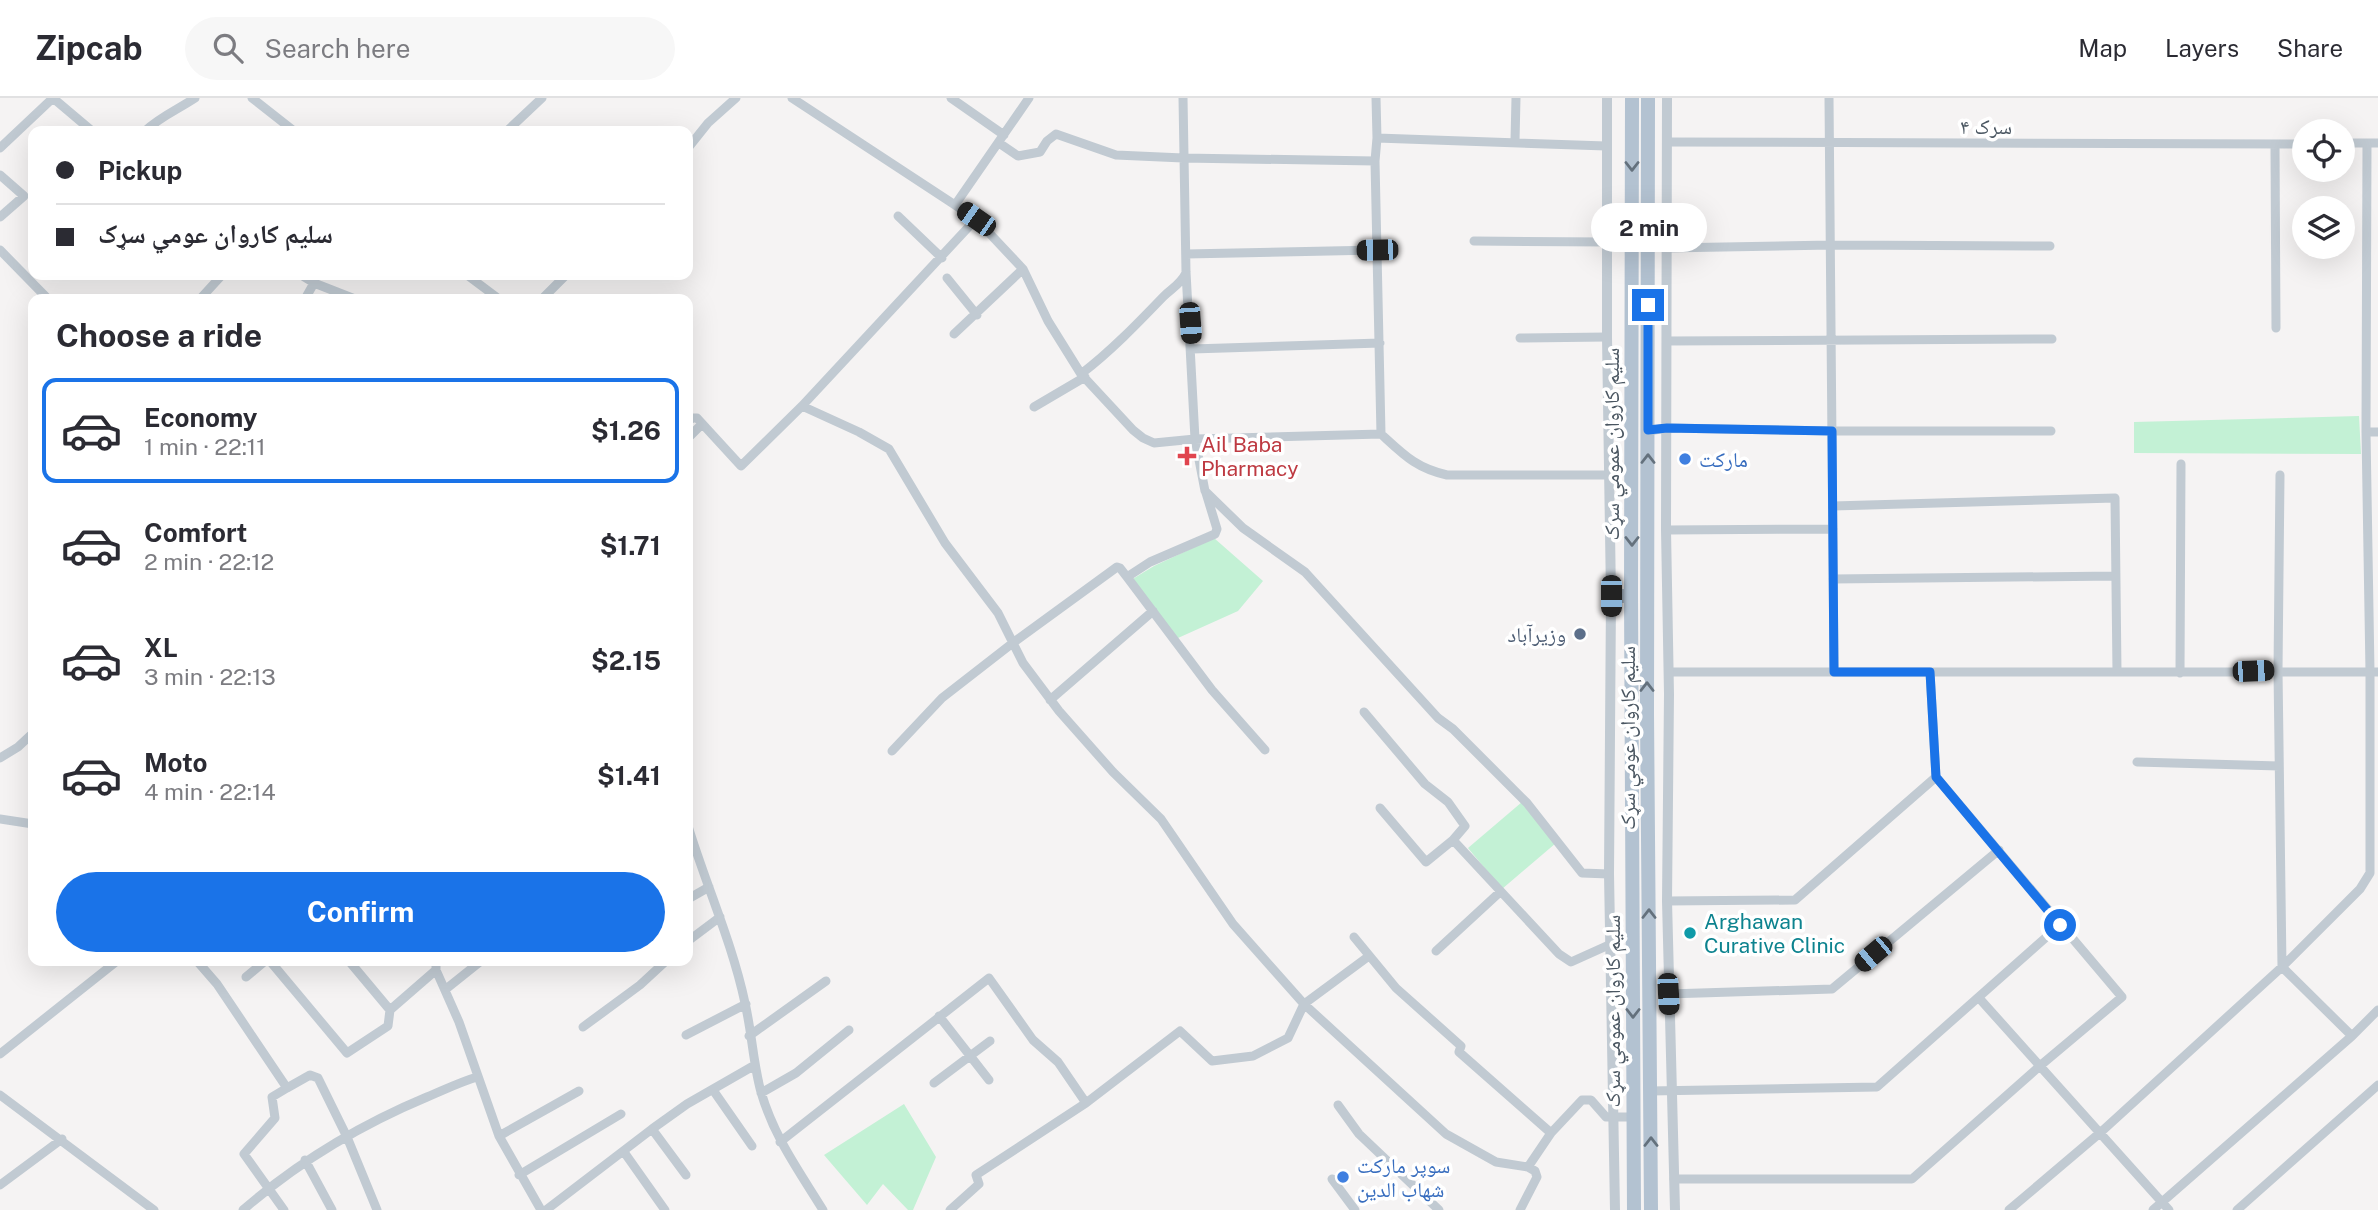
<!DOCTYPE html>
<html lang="en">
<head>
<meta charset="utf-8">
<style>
	body { margin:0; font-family:"Public Sans","Noto Naskh Arabic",sans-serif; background:#f7f7f7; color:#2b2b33; height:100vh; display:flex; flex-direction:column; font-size:26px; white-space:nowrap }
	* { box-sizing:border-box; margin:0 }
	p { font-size:23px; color:#7c7c81 }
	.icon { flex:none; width:38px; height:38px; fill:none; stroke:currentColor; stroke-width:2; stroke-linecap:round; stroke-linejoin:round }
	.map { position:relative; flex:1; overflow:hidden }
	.panel { position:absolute; left:28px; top:196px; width:665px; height:672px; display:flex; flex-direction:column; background:#fff; border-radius:14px; box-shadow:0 7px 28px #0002 }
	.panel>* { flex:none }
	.hud { position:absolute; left:28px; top:28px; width:665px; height:154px; border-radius:14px; box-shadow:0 7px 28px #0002; display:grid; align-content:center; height:154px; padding:0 28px; background:#fff }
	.controls { position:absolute; left:2292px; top:21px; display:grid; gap:14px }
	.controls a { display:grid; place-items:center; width:63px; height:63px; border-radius:50%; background:#fff; box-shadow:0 7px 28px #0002; font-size:35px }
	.end { position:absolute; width:32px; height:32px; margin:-16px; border:9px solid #1a73e8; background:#fff; box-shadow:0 0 0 4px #fff }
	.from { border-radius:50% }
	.bubble { position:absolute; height:49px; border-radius:24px; background:#fff; box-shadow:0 7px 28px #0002; font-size:23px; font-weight:700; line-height:49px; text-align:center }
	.car { position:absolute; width:21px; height:42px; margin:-21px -10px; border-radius:9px; box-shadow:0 0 5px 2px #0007; background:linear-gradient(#222 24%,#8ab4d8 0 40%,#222 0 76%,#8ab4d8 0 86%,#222 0) }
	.hud b { display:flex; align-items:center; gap:24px; height:66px; font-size:26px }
	.hud b+b { border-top:2px solid #e1e1e2 }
	.hud i { width:18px; height:18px; background:#2b2b33 }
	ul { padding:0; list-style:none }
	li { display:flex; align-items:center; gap:21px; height:105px; margin:0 14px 10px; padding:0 14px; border:4px solid transparent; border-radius:14px }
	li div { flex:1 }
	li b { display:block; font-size:26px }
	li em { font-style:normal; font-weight:700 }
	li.current { border-color:#1a73e8 }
	li>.icon { width:63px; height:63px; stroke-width:1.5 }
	h2 { padding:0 28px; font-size:32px; line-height:84px }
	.cta { display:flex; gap:14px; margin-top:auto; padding:14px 28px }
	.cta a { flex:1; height:80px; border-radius:42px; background:#1a73e8; color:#fff; font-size:28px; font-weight:700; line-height:80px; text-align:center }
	header { display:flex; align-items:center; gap:42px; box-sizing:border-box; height:98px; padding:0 35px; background:#fff; border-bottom:2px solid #e1e1e2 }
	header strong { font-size:33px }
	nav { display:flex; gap:38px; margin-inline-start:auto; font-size:24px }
	.search { width:490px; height:63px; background:#f7f7f7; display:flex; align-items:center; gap:18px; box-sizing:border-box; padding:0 24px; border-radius:38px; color:#7c7c81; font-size:26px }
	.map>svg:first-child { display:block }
	.green { fill:#c3f1d5 }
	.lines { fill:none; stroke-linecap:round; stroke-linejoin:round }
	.minor { stroke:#c1cad2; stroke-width:9 }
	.tertiary { stroke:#c1cad2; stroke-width:10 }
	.primary { stroke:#b3c2d1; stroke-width:14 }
	.oneway { stroke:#64717d }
	.route { stroke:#1a73e8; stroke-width:9 }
	.health-dot { fill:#e0444e; stroke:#fff; stroke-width:2.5 }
	.shop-dot { fill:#3f7fe0; stroke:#fff; stroke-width:2.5 }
	.service-dot { fill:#5c6f8a; stroke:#fff; stroke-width:2.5 }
	.culture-dot { fill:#0f9aa8; stroke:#fff; stroke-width:2.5 }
	.labels { text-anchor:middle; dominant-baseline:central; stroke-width:7; stroke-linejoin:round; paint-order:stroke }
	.street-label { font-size:21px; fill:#4a5661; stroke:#fff }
	.health-label { font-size:21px; fill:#be3a42; stroke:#fff; text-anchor:start }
	.shop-label { font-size:21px; fill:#366cbe; stroke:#fff; text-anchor:start }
	.service-label { font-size:21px; fill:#4e5e75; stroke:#fff; text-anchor:end }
	.culture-label { font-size:21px; fill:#0d838f; stroke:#fff; text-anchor:start }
</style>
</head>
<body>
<header>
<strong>Zipcab</strong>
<div class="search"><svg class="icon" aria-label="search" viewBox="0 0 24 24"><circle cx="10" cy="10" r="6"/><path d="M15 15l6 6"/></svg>Search here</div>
<nav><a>Map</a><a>Layers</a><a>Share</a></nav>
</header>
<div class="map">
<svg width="2378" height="1112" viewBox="0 0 2378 1112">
	<rect width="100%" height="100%" fill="#f5f3f3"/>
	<path class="green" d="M2359 318 2361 356 2134 355V324Z
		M1214 440 1263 483 1238 513 1178 540 1131 482 1154 468Z
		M1522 704 1556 745 1502 791 1468 750Z
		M904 1006 936 1059 913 1112H908L883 1086 867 1107 824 1057Z"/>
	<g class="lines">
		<path class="minor" d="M53 0 92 33
			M252 0 294 33
			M792 0 955 107 1029 0
			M951 0 1004 37
			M1183 0 1186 174 1195 341 1205 393 1243 430 1305 474 1438 620 1453 631 1527 705 1582 775 1609 776
			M1376 0 1377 40 1375 63 1381 336
			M1829 0 1834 574
			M145 33C161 18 177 12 195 0
			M507 33 542 0
			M1377 40 1606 48
			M1515 43 1516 0
			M1667 44 2305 46
			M999 45 1018 58 1040 54 1047 43 1056 36 1116 57 1183 60 1375 63
			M2343 45H2378
			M2275 47 2276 230
			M0 50 53 0
			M688 50 708 25 736 0
			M0 77 24 98 0 119
			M898 118 942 160
			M976 121 1023 171 1048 223 1081 276 1133 332 1143 340 1154 345 1195 341 1381 336C1404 357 1416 370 1447 377H1609
			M1474 143 1607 144
			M1667 150 1831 147 2050 148
			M0 152 48 201
			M1186 156 1377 152
			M301 177 314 185 355 201
			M467 177 499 201
			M947 180 977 217
			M200 201 222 177
			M305 201 314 185
			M542 201 566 177
			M954 236 1023 171
			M1520 240 1607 239
			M1667 243 2052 241
			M1192 251 1380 245
			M1081 276C1111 253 1137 226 1163 199 1172 190 1180 187 1186 175
			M802 308 976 121 955 107
			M1034 309 1085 279
			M688 323 693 320H697L741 368 802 308 859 334 889 351 945 445 998 515 1023 565 1059 613 1113 674 1161 721 1233 826 1304 906 1446 1036 1496 1064 1528 1069 1551 1035 1582 1002H1591L1606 1019H1634
			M1648 333 1667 330 1832 333H2051
			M2366 334H2378
			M688 340 702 326
			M2280 377 2278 573 2282 869 2352 938
			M1833 408 2115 400 2117 573
			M1666 432 1833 431
			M1127 479 1150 464 1215 436 1217 431 1206 395
			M1833 481 2116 478
			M1669 574H2378
			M2180 575 2181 366
			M1050 602 1153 513
			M1364 614 1425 686 1448 704 1465 728 1453 742 1559 856 1571 864 1611 846
			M892 653 942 600 1014 544 1117 469 1120 470 1127 479 1212 592 1265 652
			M0 660 18 649 33 635
			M2137 664 2279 668
			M1380 710 1426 764 1453 742
			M0 721 33 726
			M688 728C706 787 732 844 745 905 752 935 753 965 761 994 774 1039 799 1073 823 1112
			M688 801 709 789
			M1667 803 1795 802 1936 679 1930 574
			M1354 839 1396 890 1461 948 1459 954 1551 1035
			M688 843 720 819
			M1436 853 1500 794
			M197 863 217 886 287 990 310 977 318 980 347 1039 377 1112
			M270 863 347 955 388 928 390 912 436 872
			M349 863 390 912
			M436 863V872L459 924 499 1038 541 1112
			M246 879 265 863
			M446 891 481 863
			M1668 896 1832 891 1999 752
			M1979 900 2169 1112
			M939 918 989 982
			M583 929 640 887 666 863
			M686 937 746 906
			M749 938 826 883
			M0 956 117 863
			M934 985 990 943
			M713 992 752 1048
			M1650 993 1877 989 2060 827
			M761 995 796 975 849 932
			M0 997 154 1112
			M1338 1007 1359 1036 1439 1112
			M652 1031 686 1077
			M499 1038 579 993
			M780 1044 989 880 1033 942 1058 964 1086 1005
			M624 1054 665 1112
			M305 1062 332 1112
			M519 1077 621 1016
			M1332 1081 1355 1112
			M1674 1081H1912L2041 967 2122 899 1936 679
			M0 1087 62 1041
			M243 1112C298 1064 360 1027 427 999 444 992 460 984 477 979
			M284 1112 244 1056 275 1020 272 999 287 990
			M546 1112 652 1031 687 1006 755 967
			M950 1112 979 1086 976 1077 1086 1005 1180 933 1212 963 1253 958 1288 940 1304 906 1369 858
			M1520 1112 1537 1079 1535 1073 1528 1069
			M2009 1112 2101 1034 2282 869 2360 791 2370 775V574L2366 334 2367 45
			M2153 1112 2352 938 2378 912
			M2237 1112 2378 987"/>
		<path class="tertiary" d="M1607 0V239L1611 498 1609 776 1615 1112
			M1667 0 1666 432 1669 596 1667 803 1675 1112"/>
		<path class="primary" d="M1632 0 1631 498 1634 1112
			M1648 0 1647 616 1651 1112
			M1611 498H1631"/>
	</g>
	<defs><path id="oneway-chevron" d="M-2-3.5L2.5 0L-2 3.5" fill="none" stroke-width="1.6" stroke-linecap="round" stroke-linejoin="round" transform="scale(1.75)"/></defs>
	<g class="oneway">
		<use href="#oneway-chevron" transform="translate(1632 68) rotate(90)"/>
		<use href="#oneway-chevron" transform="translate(1648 361) rotate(-90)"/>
		<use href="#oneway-chevron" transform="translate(1632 443) rotate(90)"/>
		<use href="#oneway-chevron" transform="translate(1647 589) rotate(-90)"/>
		<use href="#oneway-chevron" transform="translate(1649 816) rotate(-90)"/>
		<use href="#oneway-chevron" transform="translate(1633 915) rotate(90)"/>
		<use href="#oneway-chevron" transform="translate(1651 1044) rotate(-90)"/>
	</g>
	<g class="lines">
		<path class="route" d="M1648 207V332L1667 330 1832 333 1834 574H1930L1936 679 2060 827"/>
	</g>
	<path class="health-dot" d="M1183.5 347.5h7v7h7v7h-7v7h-7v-7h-7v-7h7z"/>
	<g class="shop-dot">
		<circle cx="1685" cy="361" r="7"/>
		<circle cx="1343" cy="1079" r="7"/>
	</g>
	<circle class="service-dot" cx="1580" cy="536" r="7"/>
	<circle class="culture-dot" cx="1690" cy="835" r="7"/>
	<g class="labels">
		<g class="street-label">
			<text x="1986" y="28">سرک ۴</text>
			<text transform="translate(1611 346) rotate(-90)">سلیم کاروان عمومي سړک</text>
			<text transform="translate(1627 640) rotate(-90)">سلیم کاروان عومي سړک</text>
			<text transform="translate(1612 913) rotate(-90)">سلیم کاروان عمومي سړک</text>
		</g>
		<g class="health-label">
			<text x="1201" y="346">Ail Baba<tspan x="1201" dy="24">Pharmacy</tspan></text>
		</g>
		<g class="shop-label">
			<text x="1699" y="361">مارکت</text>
			<text x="1357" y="1067">سوپر مارکت<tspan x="1357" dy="24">شهاب الدین</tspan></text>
		</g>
		<g class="service-label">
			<text x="1566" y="536">وزیرآباد</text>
		</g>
		<g class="culture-label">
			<text x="1704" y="823">Arghawan<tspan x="1704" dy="24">Curative Clinic</tspan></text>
		</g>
	</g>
</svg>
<div class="controls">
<a><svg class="icon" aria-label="locate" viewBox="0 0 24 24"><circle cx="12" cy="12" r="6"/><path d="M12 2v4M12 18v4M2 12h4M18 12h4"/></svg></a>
<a><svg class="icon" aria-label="layers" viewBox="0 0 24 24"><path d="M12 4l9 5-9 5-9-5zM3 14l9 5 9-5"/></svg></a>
</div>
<i class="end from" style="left:2060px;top:827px"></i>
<i class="end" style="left:1648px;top:207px"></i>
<div class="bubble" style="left:1591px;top:105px;width:116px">2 min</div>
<i class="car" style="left:976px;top:121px;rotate:305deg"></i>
<i class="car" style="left:1377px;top:152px;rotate:269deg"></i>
<i class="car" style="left:1190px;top:225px;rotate:176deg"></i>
<i class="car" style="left:1611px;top:498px;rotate:180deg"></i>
<i class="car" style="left:2253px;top:573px;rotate:88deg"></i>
<i class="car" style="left:1873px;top:856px;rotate:230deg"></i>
<i class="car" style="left:1668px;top:896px;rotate:177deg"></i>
<div class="hud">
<b><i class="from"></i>Pickup</b>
<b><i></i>سلیم کاروان عومي سړک</b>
</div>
<section class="panel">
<h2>Choose a ride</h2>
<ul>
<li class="current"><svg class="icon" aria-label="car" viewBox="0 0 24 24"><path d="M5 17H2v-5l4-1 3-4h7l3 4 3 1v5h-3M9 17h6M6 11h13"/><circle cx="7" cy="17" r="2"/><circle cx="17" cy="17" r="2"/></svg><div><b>Economy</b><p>1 min · 22:11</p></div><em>$1.26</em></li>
<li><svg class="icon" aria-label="car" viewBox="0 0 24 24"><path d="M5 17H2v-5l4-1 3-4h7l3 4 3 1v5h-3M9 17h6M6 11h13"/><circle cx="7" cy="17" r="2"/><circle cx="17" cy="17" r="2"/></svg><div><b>Comfort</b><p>2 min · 22:12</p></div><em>$1.71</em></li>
<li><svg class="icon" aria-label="car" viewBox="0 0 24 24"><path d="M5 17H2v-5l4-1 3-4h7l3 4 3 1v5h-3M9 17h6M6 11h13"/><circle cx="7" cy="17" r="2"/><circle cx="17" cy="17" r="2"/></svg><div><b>XL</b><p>3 min · 22:13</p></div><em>$2.15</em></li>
<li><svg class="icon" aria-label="car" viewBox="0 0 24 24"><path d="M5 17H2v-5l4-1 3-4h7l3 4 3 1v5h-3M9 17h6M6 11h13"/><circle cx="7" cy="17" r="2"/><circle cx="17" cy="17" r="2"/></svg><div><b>Moto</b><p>4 min · 22:14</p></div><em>$1.41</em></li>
</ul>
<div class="cta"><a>Confirm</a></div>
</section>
</div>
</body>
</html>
